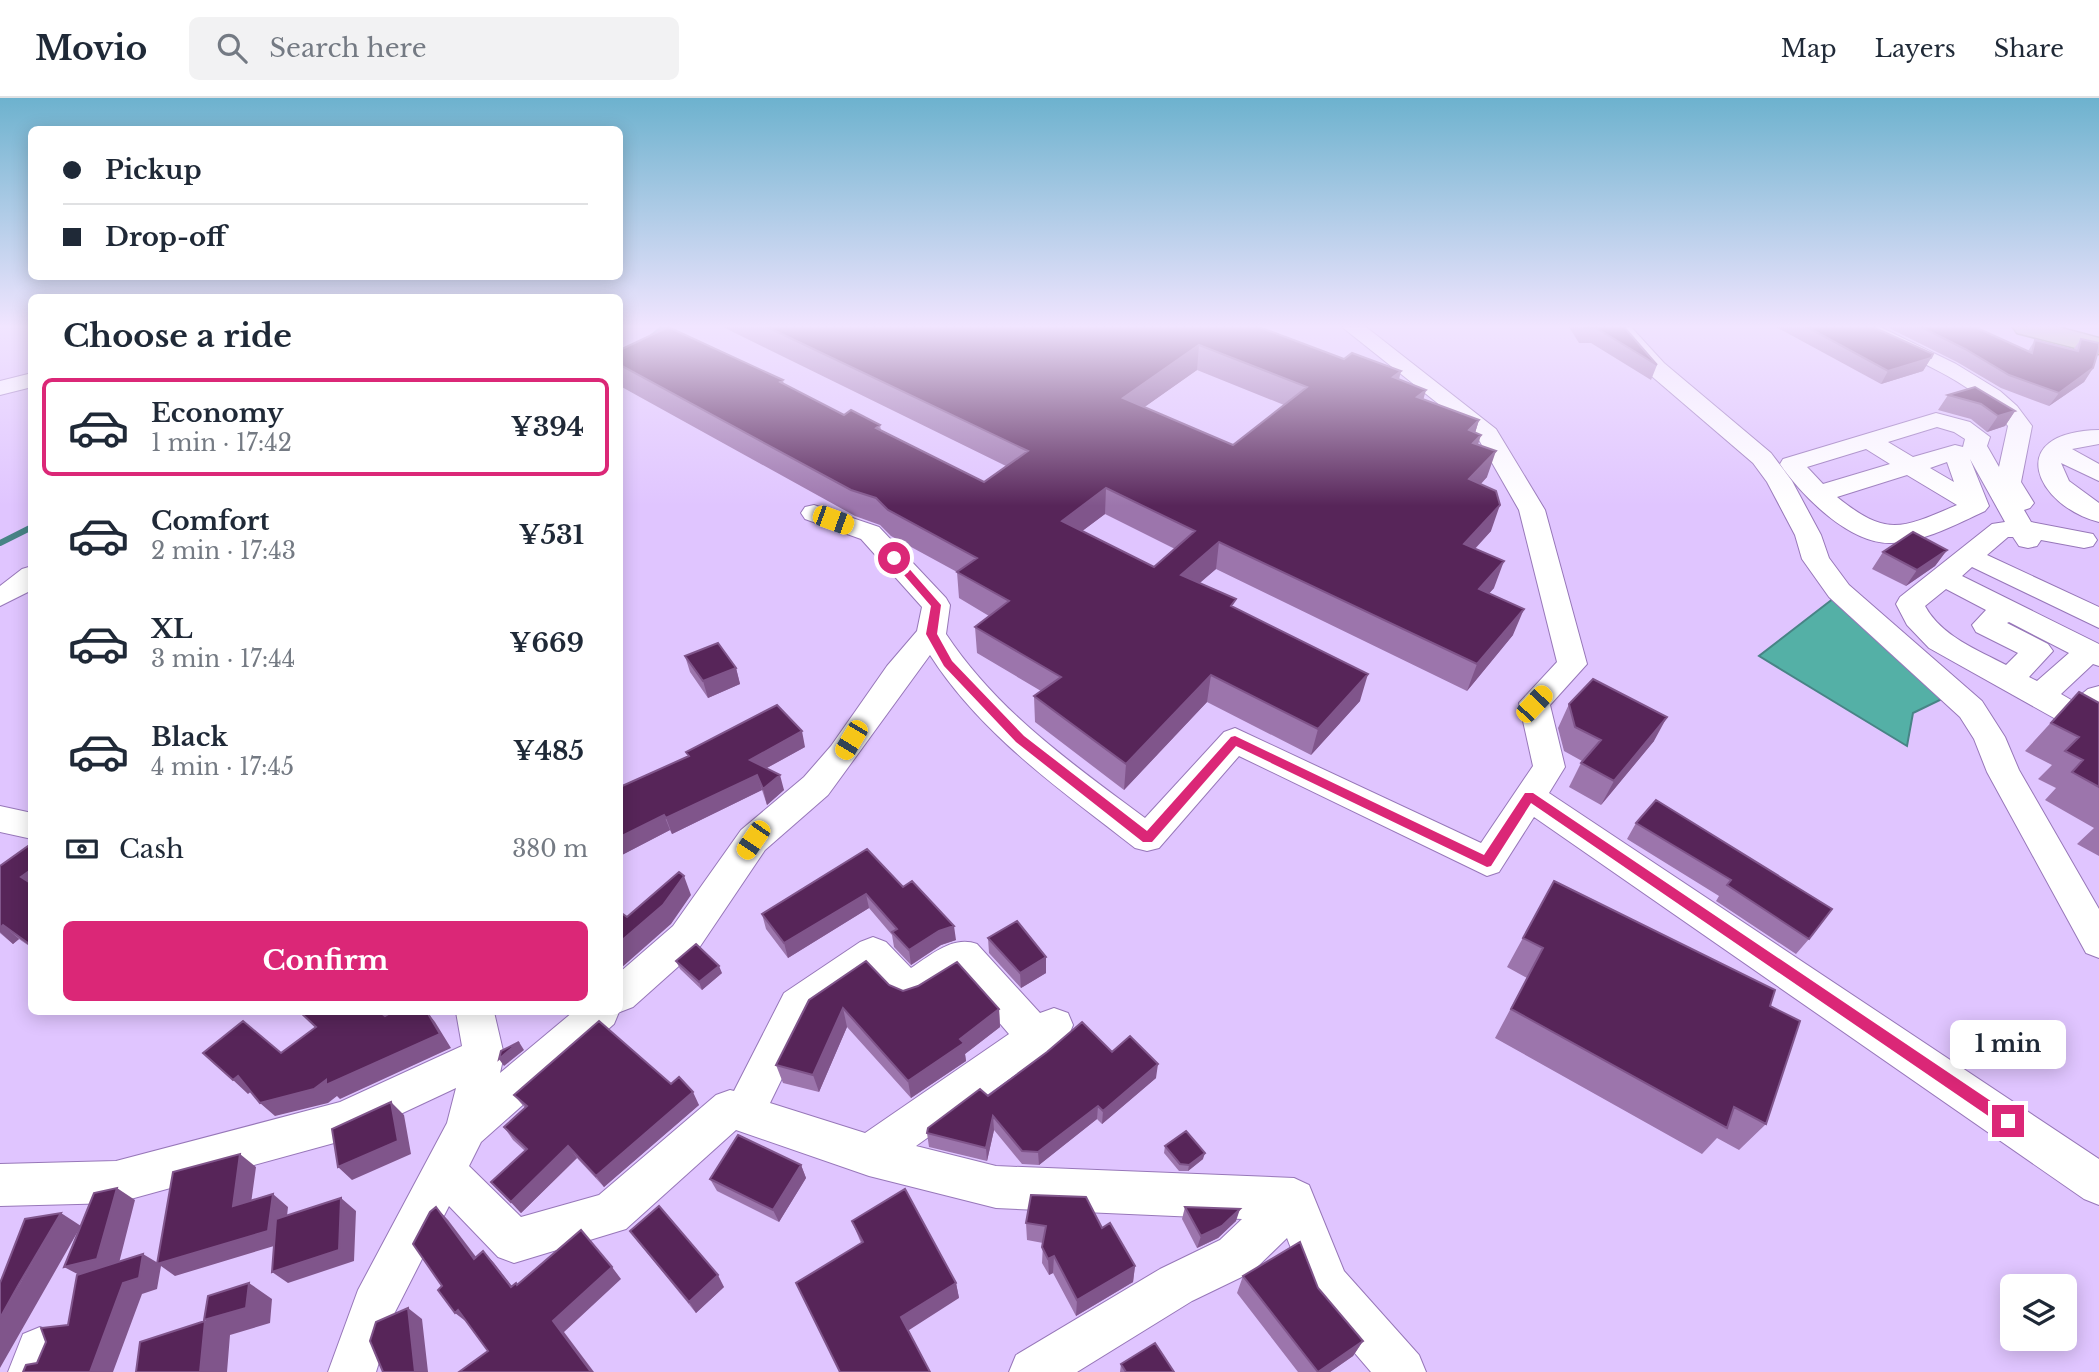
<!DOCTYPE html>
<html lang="en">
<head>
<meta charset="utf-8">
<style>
	body { margin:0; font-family:"Libre Baskerville",serif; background:#f2f2f3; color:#1f2937; height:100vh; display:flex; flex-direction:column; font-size:26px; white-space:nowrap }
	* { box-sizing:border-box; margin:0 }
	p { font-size:23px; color:#747a83 }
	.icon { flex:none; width:38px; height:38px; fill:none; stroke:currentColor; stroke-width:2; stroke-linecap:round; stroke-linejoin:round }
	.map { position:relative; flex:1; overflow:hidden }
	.panel { position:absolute; left:28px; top:196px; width:595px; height:721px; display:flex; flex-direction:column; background:#fff; border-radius:10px; box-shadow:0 4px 18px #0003 }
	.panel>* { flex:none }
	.top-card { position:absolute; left:28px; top:28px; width:595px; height:154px; border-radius:10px; box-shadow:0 4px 18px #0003; display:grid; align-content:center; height:154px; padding:0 35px; background:#fff }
	.tools { position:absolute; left:2000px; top:1176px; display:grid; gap:14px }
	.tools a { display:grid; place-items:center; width:77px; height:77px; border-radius:10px; background:#fff; box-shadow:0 4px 18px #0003; font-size:35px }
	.end { position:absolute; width:32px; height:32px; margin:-16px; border:9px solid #db2777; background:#fff; box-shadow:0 0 0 4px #fff }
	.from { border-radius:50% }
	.bubble { position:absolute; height:49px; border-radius:10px; background:#fff; box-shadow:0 4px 18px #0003; font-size:23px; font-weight:700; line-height:49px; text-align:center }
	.car { position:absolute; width:21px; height:42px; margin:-21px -10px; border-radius:9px; box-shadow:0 0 5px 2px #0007; background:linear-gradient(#f5c518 24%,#345 0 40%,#f5c518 0 76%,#345 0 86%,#f5c518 0) }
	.top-card b { display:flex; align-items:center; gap:24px; height:66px; font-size:26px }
	.top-card b+b { border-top:2px solid #e0e1e3 }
	.top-card i { width:18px; height:18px; background:#1f2937 }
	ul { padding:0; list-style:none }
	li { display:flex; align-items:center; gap:21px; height:98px; margin:0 14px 10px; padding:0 21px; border:4px solid transparent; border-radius:10px }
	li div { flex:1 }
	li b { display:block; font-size:26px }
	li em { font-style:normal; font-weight:700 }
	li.on { border-color:#db2777 }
	li>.icon { width:63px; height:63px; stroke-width:1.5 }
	h2 { padding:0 35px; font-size:32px; line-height:84px }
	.pay { display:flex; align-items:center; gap:18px; height:77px; padding:0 35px; font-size:26px }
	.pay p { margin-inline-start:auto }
	.primary-button { display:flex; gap:14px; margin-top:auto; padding:14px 35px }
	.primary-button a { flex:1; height:80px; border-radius:10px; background:#db2777; color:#fff; font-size:28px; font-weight:700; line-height:80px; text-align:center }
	header { display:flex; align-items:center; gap:42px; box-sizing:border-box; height:98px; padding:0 35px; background:#fff; border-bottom:2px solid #e0e1e3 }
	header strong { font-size:33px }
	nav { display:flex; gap:38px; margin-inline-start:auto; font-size:24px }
	.search { width:490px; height:63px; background:#f2f2f3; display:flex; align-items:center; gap:18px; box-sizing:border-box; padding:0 24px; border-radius:10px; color:#747a83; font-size:26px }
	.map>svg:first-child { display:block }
	.water { fill:#54b0a6; stroke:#488486; stroke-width:2 }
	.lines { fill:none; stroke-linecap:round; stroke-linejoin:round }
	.stream { stroke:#488486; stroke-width:6 }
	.minor-casing { stroke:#9777b9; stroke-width:2 }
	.major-casing { stroke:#5d6b40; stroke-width:3 }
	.minor { fill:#fff; fill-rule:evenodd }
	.major { fill:#adbf8e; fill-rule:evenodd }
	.wall { fill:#9c75ac; fill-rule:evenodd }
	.shaded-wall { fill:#80558b }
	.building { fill:#572559; stroke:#80558b; stroke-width:2; fill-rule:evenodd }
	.route { fill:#db2777 }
</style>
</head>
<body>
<header>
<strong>Movio</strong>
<div class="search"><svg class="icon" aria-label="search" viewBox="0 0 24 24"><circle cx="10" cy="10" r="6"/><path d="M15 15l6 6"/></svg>Search here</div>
<nav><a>Map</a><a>Layers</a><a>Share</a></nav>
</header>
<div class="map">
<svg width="2099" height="1274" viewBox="0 0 2099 1274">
	<rect width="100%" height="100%" fill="#e0c5ff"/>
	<path class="water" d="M1834 500 1942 601 1913 615 1907 648 1759 558Z"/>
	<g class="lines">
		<path class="stream" d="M652 239 664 229
			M0 445 32 429"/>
		<g class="minor-casing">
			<path id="minor" d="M1342 229H1366L1496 331 1545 412 1587 566 1550 607 1565 669 1549 695 2099 1061V1107L2084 1101 1534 719 1499 774 1487 778 1239 658 1159 750 1147 753 1135 750C1061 692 981 637 930 557L828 697 765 752 699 850 633 909 620 914H619L620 874 673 828 741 732 804 679 831 648 887 568 917 533 922 509 861 441 805 421 801 415 805 409 814 407 879 429 946 500 950 507 946 536C997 613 1071 665 1145 720L1224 634 1235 630 1481 745 1533 668 1519 605 1557 564 1519 412 1475 335Z
				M1609 229H1631L1664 265 1771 355 1792 383 1821 437 1829 460 1849 487 1982 603 2005 639 2019 672 2099 811V860L2086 855 1987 674 1974 641 1960 619 1829 499 1802 461 1795 437 1767 384 1753 365 1648 275Z
				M1852 229H1880L1956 266 2000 293 2017 308 2032 328 2021 384 2034 405 2030 410 2024 412 2031 424 2093 436 2097 442 2093 448 2084 450 2041 442 2037 448 2028 450 2019 448 2013 439H2008L1987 457 2099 509V530L1972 469 1962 478 2099 546V568L2093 566 2061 596 2073 603 2088 591 2099 588V642L2088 639 1929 550 1907 527 1896 506 1900 499 1992 426 2005 424 1970 361 1989 408 1985 413C1957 426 1924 444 1892 445 1850 447 1802 398 1780 366L1783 361 1936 315 1970 324 1990 339 1987 348 1999 369 2008 328C1973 280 1906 259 1854 234ZM1937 329 1954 334 1965 341 1963 349 1955 347 1913 359 1888 344ZM1866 351 1890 366 1823 386 1807 369ZM1947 364 1954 384 1930 370ZM1907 377 1957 407C1901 431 1887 439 1837 399ZM1946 491 1986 512 1972 527 1976 534 2018 555 2006 567C1978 552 1941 538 1925 508ZM2009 524 2069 555 2037 583 2029 579 2053 553 2048 546 2007 525Z
				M32 275V289L0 297V283Z
				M2099 332V346L2072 351 2099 366V383L2061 365 2069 383 2099 405V424C2036 408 2002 334 2099 332Z
				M32 468V492L0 508V488L22 471Z
				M0 708 32 715V741L0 734Z
				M873 839 886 844 911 870C931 857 953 837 977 846L1040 915 1054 910 1068 915 1073 927 1068 939 916 1048 996 1068 1294 1080 1309 1087 1344 1173 1419 1257 1426 1274H1371L1312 1205 1287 1140 1252 1174 1192 1203 1077 1274H1009L1016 1257 1160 1171 1220 1142 1242 1121 996 1110 869 1078 736 1032 626 1131 514 1165 498 1159 449 1108 394 1216 376 1274H328L358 1192 447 1025 456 990 345 1042 116 1105 0 1108V1066L116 1063 340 1004 462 948 456 914H494L504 957 500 975 573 914H619L614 926 481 1044 469 1068 521 1119 599 1097 716 997 730 992 734 993 784 895 860 844ZM870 878 894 904 907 909 920 904 960 879 1009 936 865 1035 770 1005 812 919Z
				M40 1229 57 1236 64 1253 56 1274H8L23 1236Z"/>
		</g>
		<g class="major-casing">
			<path id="major" d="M2013 229H2058L2099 240V256L2017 235Z"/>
		</g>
		<use href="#minor" class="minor"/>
		<use href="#major" class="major"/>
	</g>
	<path class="wall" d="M723 229H1259L1399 282 1423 301 1479 322 1475 335 1487 379 1481 386 1491 433 1475 451 1494 490 1489 495 1513 537 1467 593 1216 471 1199 485 1235 510 1360 603 1311 657 1207 604 1124 692 1035 624 1034 598 1041 593 977 555 975 529 989 518 959 500 957 474 891 438 880 427 855 418 620 288V252L783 282 784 287 844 317 880 327 881 332 984 384 1006 368ZM1197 272 1284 307 1233 347 1144 309ZM1105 416 1175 451 1154 469 1082 433Z
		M1569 229H1624L1657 267 1651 282 1591 245H1579Z
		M1776 229H1873L1931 260 1923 273 1881 286Z
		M1887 229H1980L1979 232 2028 253 2035 242 2073 252 2081 241 2093 270 2084 284 2049 308 2001 290 1957 264Z
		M1948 297 2015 313 2005 328 1987 334 1971 321 1938 312Z
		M1947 452 1935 468 1906 488 1872 471 1883 454Z
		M685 558 736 570 740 586 708 600 690 574Z
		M2079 594 2099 605V758L2077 746 2094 730 2045 702 2056 690 2038 681 2052 667 2025 653Z
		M1569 606 1654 643 1601 707 1569 689 1582 663 1564 653 1558 630Z
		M805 649 767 670 784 692 767 707 762 692 672 736 670 732 620 758 688 658 686 654Z
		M1656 702 1809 841 1796 856 1716 803 1719 798 1627 741 1636 725Z
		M32 746V850L19 841 13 846 0 835V768Z
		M1554 783 1770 908 1766 1026 1739 1052 1717 1040 1702 1056 1495 940 1527 880 1507 869Z
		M903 789 956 842 941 847 911 867 894 849 892 837 869 810 788 860 766 831 762 816Z
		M988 840 1046 875 1021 890 989 855Z
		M676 863 722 875 702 892 680 871Z
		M889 887 903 893 999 911 1000 929 965 956 966 963 911 1000 847 929 819 994 783 985 776 967 809 902Z
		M1112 954 1156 980 1102 1026 1097 1021 1039 1067 1022 1066 994 1032 987 1063 929 1049 927 1035 988 998Z
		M671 986 699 1007 604 1089 577 1060 521 1115 491 1084 525 1053 513 1042 504 1029 525 1010 514 997Z
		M1165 1048 1203 1061 1188 1073H1179L1164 1055Z
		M801 1067 806 1080 779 1124 717 1093 710 1081Z
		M1185 1109 1236 1123 1218 1140 1197 1150 1182 1121Z
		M852 1123 956 1185 959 1200 861 1145Z
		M1026 1125 1102 1130 1135 1168 1133 1184 1076 1218 1053 1175 1049 1177 1042 1165 1043 1145 1027 1142Z
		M630 1133 724 1189 696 1215 639 1145Z
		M1243 1178 1318 1190 1363 1243 1353 1258 1330 1274H1298L1237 1195Z
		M1121 1266 1174 1274H1120Z"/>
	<path class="shaded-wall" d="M1199 247 1197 272 1122 325 1123 300Z
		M1931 260 1923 273 1881 286 1888 273Z
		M2093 270 2084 284 2049 308 2059 295Z
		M1401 273 1395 298 1393 279Z
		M1426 292 1419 317 1417 299Z
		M2015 313 2005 328 1987 334 1998 318Z
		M1479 322 1471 348 1469 332Z
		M1481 337 1473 363V345Z
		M1496 353 1487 379 1461 407 1469 381Z
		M1106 390 1105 416 1061 449 1062 423Z
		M1500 407 1491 433 1455 472 1464 446Z
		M1219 444 1216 471 1178 504 1181 477Z
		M1947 452 1935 468 1906 488 1917 472Z
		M1504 463 1494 490 1470 517 1479 491Z
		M1524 511 1513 537 1467 593 1477 566Z
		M736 570 740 586 708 600 703 583Z
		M1368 576 1360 603 1311 657 1318 631Z
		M1211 577 1207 604 1124 692 1126 666Z
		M1667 619 1654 643 1601 707 1614 683Z
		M802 633 805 649 754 677 750 662Z
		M757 677 762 692 672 736 666 720Z
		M780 677 784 692 767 707 763 691Z
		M664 717 670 732 620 758V739Z
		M32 771V788L21 779Z
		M684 778 691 797 671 826 620 871V844Z
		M866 796 869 810 788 860 784 845Z
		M3 827 19 841 13 846 0 834V830Z
		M954 828 956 842 941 847 911 867 909 852 939 833Z
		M1046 859V875L1021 890 1020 875Z
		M719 868 722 875 702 892 699 884Z
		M843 910 847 929 819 994 813 977Z
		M999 911 1000 929 965 956 966 963 911 1000 908 983Z
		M427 914 435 924 451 950 340 1001 337 998 328 1005 275 1018 260 1005Z
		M519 944 524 952 504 968 499 961Z
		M1158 966 1156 980 1102 1026 1103 1013Z
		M238 978 253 992 248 996 233 982Z
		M693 994 699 1007 604 1089 596 1078Z
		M391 1004 404 1017 411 1056 352 1082 338 1069Z
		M1098 1008 1097 1021 1039 1067 1038 1054Z
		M993 1018 994 1032 987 1063 986 1050Z
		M568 1048 577 1060 521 1115 511 1104Z
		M1205 1055 1203 1061 1188 1073 1189 1067Z
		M240 1056 256 1069 249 1120 233 1108Z
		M801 1067 806 1080 779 1124 773 1112Z
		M117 1090 135 1102 117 1173 85 1180 64 1169Z
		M273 1096 288 1109 284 1145 175 1178 161 1168 157 1191 142 1196 113 1274H90L123 1185 143 1156 158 1165Z
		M341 1100 356 1113 354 1163 288 1185 272 1174Z
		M436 1109 448 1122 486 1172 474 1161Z
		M1240 1111 1236 1123 1218 1140 1197 1150 1201 1138Z
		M61 1115 81 1128 0 1270V1220Z
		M483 1153 494 1165 522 1201 511 1189Z
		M1054 1158 1053 1175 1049 1177 1048 1161Z
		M1135 1168 1133 1184 1076 1218 1077 1202Z
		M612 1169 621 1181 564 1234 594 1274H591L553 1223Z
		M718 1177 724 1189 696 1215 689 1204Z
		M249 1185 272 1201 270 1225 230 1237 227 1274H200L205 1223Z
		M956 1185 959 1200 906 1234 901 1219Z
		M408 1210 422 1221 428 1274H415Z
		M458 1212 468 1225 455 1215Z
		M1363 1243 1353 1258 1330 1274H1318Z"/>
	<path class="building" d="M668 229 783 282 780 284 844 317 851 312 880 327 876 330 984 384 1028 353 767 229H1259L1344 261 1352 255 1401 273 1393 279 1426 292 1417 299 1479 322 1469 332 1481 337 1473 345 1496 353 1469 381 1496 393 1500 407 1464 446 1504 463 1479 491 1524 511 1477 566 1219 444 1181 477 1236 501 1231 508 1368 576 1318 631 1211 577 1126 666 1034 598 1061 579 975 529 1009 503 957 474 977 460 888 412 876 400 851 392 620 267V252ZM1199 247 1307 289 1233 347 1123 300ZM1106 390 1195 433 1154 469 1062 423Z
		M1584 229H1624L1657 267 1596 230H1585Z
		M1807 229H1873L1933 256 1931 260 1888 273Z
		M1921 229H1975L2032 255 2035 242 2078 253 2081 241 2099 245V250L2093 270 2059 295 2009 277 1965 251Z
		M1975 289 2015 313 1998 318 1981 306 1948 297Z
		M1913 434 1947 452 1917 472 1883 454Z
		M718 545 736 570 703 583 685 558Z
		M1593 581 1667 619 1614 683 1581 665 1601 642 1575 629 1569 606Z
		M2079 594 2099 605V689L2072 674 2083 662 2065 653 2079 639 2051 625Z
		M777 607 802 633 750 662 780 677 763 691 757 677 666 720 664 717 620 739V689L689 658 686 654Z
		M1656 702 1832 811 1809 841 1727 787 1731 782 1636 725Z
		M31 746 32 771 21 779 32 786V848L3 827 0 830V768Z
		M867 751 903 789 912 783 954 828 939 833 909 852 892 834 897 831 866 796 784 845 762 816Z
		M679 774 684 778 663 807 620 844V814L627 819Z
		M1554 783 1775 892 1770 908 1800 923 1766 1026 1734 1009 1727 1030 1511 911 1543 850 1523 840Z
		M1017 823 1046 859 1020 875 988 840Z
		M696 846 719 868 699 884 676 863Z
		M866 863 889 887 903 893 918 888 957 864 999 911 960 941 964 945 908 983 843 910 813 977 776 967 809 902Z
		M300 914H380L385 918 392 914H427L440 936 326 987V982L314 991 260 1005 238 978 233 982 203 955 243 923 281 955 316 929Z
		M599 923 671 986 679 979 693 994 596 1078 568 1048 511 1104 491 1084 527 1051 504 1029 527 1008 514 997Z
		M1082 924 1112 954 1130 938 1158 966 1103 1013 1098 1008 1038 1054 1022 1053 993 1018 986 1050 927 1035 928 1030 980 991 988 998 1047 954Z
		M519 944 499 961 501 953Z
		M391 1004 398 1043 338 1069 332 1031Z
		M1186 1033 1205 1055 1189 1067 1180 1066 1165 1048Z
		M738 1037 801 1067 773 1112 710 1081Z
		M240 1056 233 1108 273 1096 268 1133 157 1166 173 1074Z
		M117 1090 97 1161 64 1169 94 1095Z
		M905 1091 956 1185 901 1219 930 1274H840L796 1185 863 1144 852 1123Z
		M1031 1097 1086 1099 1102 1130 1110 1125 1135 1168 1077 1202 1054 1158 1048 1161 1042 1149 1046 1128 1026 1125Z
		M341 1100 339 1152 272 1174 276 1121Z
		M659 1108 718 1177 689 1204 630 1133Z
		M436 1109 474 1161 483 1153 511 1189 516 1185 517 1187 581 1132 612 1169 553 1223 591 1274H459L488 1253 458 1212 455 1215 438 1192 442 1188 413 1146 430 1114Z
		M1185 1109 1240 1111 1222 1128 1201 1138Z
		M61 1115 19 1186 0 1220V1185L25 1121Z
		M1300 1144 1318 1190 1363 1243 1318 1274 1243 1178Z
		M143 1156 139 1180 123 1185 90 1274H23L26 1267 37 1265 46 1244 41 1230 68 1227 77 1177Z
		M249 1185 246 1210 204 1222 208 1198Z
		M408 1210 415 1274H383L370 1243 376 1224Z
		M205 1223 200 1274H136L140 1244Z
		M1155 1245 1174 1274H1126L1121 1266Z"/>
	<linearGradient id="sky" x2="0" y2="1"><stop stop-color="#6db2ce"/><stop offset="0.56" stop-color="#f1e5ff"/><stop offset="1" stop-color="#f1e5ff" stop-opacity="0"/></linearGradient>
	<rect width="2099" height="408" fill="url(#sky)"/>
	<path class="route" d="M891 458H898L941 507 937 536 952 563 1024 638 1147 733 1231 639 1235 638 1484 757 1525 695H1533L2013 1018 2015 1023 2013 1028H2003L1531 705 1491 768 1487 769 1236 648 1152 744H1143L1016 644 944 568 926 536 931 508 891 462Z"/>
</svg>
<div class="tools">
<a><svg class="icon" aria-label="layers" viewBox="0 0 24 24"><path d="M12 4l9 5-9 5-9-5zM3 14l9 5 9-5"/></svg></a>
</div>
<i class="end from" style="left:894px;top:460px"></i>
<i class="end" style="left:2008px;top:1023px"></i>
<div class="bubble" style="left:1950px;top:922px;width:116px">1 min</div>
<i class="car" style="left:833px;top:422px;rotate:110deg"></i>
<i class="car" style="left:1534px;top:606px;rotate:43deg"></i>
<i class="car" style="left:851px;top:642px;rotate:211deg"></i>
<i class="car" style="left:753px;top:742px;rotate:214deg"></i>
<div class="top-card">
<b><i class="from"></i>Pickup</b>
<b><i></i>Drop-off</b>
</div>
<section class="panel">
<h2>Choose a ride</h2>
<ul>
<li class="on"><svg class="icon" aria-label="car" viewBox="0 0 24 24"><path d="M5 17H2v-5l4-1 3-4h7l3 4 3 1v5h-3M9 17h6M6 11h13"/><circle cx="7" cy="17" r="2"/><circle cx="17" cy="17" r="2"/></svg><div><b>Economy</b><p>1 min · 17:42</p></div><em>¥394</em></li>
<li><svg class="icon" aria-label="car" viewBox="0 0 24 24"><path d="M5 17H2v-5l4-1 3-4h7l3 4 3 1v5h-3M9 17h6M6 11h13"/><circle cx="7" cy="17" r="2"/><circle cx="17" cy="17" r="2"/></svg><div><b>Comfort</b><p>2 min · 17:43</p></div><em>¥531</em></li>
<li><svg class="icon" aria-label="car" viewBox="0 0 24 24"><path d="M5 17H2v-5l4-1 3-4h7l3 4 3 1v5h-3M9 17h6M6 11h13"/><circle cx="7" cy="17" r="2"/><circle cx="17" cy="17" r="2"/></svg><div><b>XL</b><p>3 min · 17:44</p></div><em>¥669</em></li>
<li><svg class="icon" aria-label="car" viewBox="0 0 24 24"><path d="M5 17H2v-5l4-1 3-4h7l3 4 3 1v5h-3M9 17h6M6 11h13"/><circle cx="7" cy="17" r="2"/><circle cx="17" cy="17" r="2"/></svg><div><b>Black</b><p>4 min · 17:45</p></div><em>¥485</em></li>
</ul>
<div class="pay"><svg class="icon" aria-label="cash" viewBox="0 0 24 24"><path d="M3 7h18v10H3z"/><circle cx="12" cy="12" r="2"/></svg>Cash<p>380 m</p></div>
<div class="primary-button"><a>Confirm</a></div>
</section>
</div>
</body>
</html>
